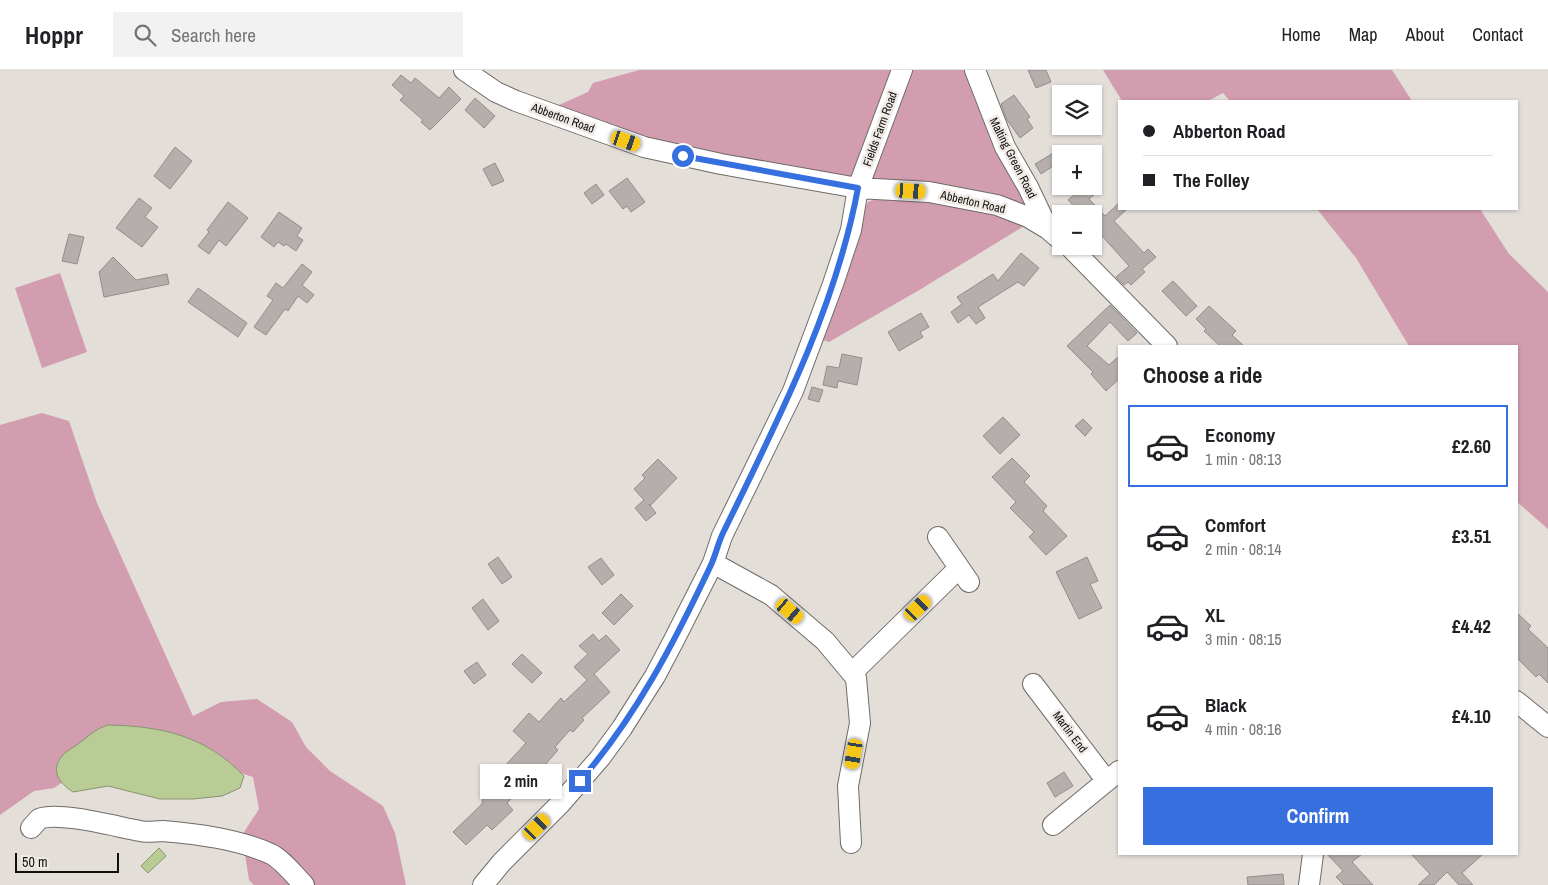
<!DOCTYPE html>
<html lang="en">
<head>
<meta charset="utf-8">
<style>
	body { margin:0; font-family:"Archivo Narrow",sans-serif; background:#f2f2f2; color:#202124; height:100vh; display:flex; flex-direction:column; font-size:19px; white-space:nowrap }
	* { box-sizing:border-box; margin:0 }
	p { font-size:16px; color:#757577 }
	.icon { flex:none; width:28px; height:28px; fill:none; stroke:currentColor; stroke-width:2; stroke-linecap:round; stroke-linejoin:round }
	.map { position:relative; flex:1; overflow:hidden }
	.drawer { position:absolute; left:1118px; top:275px; width:400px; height:510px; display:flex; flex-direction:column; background:#fff; border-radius:0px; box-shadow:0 1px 4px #0004 }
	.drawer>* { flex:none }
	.hud { position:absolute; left:1118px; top:30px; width:400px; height:110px; border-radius:0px; box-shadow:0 1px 4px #0004; display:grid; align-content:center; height:110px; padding:0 25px; background:#fff }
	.controls { position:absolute; left:1052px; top:15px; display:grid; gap:10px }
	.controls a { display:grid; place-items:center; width:50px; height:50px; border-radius:0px; background:#fff; box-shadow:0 1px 4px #0004; font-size:25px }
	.scale { position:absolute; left:15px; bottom:12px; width:104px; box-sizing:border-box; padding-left:5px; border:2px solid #12100f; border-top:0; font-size:14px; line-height:18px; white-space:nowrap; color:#12100f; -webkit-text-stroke:4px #f1ebe6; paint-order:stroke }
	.end { position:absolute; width:22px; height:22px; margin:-11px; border:6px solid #366fde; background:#fff; box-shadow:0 0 0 2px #fff }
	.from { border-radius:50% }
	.bubble { position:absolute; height:35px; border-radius:0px; background:#fff; box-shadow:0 1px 4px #0004; font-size:16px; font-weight:800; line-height:35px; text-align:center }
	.car { position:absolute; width:15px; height:30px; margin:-15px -8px; border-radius:6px; box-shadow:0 0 4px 1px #0007; background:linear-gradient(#f5c518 24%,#345 0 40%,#f5c518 0 76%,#345 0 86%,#f5c518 0) }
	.hud b { display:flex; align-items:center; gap:18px; height:48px; font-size:19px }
	.hud b+b { border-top:1px solid #e0e0e0 }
	.hud i { width:12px; height:12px; background:#202124 }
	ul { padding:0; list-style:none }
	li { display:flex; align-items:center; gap:15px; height:82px; margin:0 10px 8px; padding:0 15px; border:2px solid transparent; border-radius:0px }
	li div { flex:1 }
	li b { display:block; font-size:19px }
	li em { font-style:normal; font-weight:800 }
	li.selected { border-color:#366fde }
	li>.icon { width:45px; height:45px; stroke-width:1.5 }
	h2 { padding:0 25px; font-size:22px; line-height:60px }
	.cta { display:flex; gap:10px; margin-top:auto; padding:10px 25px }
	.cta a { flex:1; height:58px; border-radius:0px; background:#366fde; color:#fff; font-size:20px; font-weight:800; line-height:58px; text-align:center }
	header { display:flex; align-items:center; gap:30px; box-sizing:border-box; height:70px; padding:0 25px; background:#fff; border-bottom:1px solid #e0e0e0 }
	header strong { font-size:24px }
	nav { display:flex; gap:28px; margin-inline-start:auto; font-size:18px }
	.search { width:350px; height:45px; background:#f2f2f2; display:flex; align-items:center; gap:12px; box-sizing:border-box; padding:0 18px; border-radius:0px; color:#757577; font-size:19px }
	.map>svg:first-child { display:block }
	.green { fill:#d29daf }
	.water { fill:#b9cc96; stroke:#87946e }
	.building { fill:#b6aeac; stroke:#948c8b }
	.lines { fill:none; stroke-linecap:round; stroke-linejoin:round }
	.minor-casing { stroke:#706b67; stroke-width:22 }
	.minor { stroke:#fff; stroke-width:20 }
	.route { stroke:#366fde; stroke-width:6 }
	.labels { text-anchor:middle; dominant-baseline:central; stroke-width:5; stroke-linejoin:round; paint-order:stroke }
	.street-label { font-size:12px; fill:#12100f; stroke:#f1ebe6 }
</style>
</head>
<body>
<header>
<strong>Hoppr</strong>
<div class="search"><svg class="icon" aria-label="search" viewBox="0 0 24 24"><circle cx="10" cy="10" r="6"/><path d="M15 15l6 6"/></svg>Search here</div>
<nav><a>Home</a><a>Map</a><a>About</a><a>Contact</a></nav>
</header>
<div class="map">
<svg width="1548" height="815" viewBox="0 0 1548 815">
	<rect width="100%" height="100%" fill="#e4ded9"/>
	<path class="green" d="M639 0H898L858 103 847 108 627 66 550 39 588 22 593 13Z
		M906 0H969L1028 138 871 109Z
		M1103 0H1392L1412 31H1230L1223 23 1208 31H1122Z
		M880 127 990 138 1029 153 921 219 829 272 823 270 861 143 868 132Z
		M1317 139H1480L1509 184 1548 222V459L1516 431V276H1409L1356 188Z
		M60 203 87 282 42 298 15 218Z
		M42 343 69 351 97 433 193 646 221 632 257 629 292 652 306 677 330 701 383 736 395 763 406 815H254L249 810 242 765 259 739 253 707 186 686 79 701 54 718 34 721 0 745V355Z"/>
	<path class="water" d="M108 655C162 656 206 666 244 706L240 718 222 726 193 729H160L108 716 73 722C59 713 50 701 62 686 66 681 73 678 78 674 89 666 95 659 108 655Z
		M159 778 166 786 148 803 141 796Z"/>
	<path class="building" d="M1028 0H1046L1051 12 1036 18Z
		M401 5 411 13 415 8 439 28 449 17 461 29 430 60 421 52 423 50 400 30 404 26 392 15Z
		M1014 25 1030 47 1027 49 1033 58 1020 68 1007 50 1001 34Z
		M475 28 495 46 484 58 465 40Z
		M175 77 192 91 170 119 154 106Z
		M1055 82 1061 91 1041 104 1035 94Z
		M495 93 504 111 492 116 483 99Z
		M627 108 645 132 631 142 627 136 623 139 609 121Z
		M596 114 604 125 592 134 584 123Z
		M1084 116H1091L1096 123 1089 129 1105 146 1119 133V139H1127L1114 151 1144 183 1148 179 1156 187 1142 199 1145 202 1131 215 1128 212 1124 215 1116 207 1129 196 1094 157V144H1081L1068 130Z
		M139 128 152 138 145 147 158 157 142 177 116 158Z
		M228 132 248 148 226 176 219 170 209 184 198 176 209 162 207 160Z
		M279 142 302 158 297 166 303 170 296 181 286 174 284 176 278 172 274 177 261 167Z
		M69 164 84 167 77 194 62 191Z
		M1021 183 1039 198 1024 216 1018 212 978 237 985 248 976 254 969 245 958 253 951 242 962 234 957 227 993 204 998 211Z
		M113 187 136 210 167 204 169 214 104 227 99 202Z
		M302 194 312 202 302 215 314 225 307 233 298 226 288 241 285 239 266 265 254 257 273 230 267 226 276 213 283 218Z
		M1173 211 1197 236 1186 246 1162 221Z
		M198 218 247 253 238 267 188 232Z
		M1110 235 1137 263 1128 271 1110 252 1087 276 1109 295 1119 286V309L1106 321 1091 304 1093 302 1067 276Z
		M1209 236 1236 261 1232 265 1244 276H1220L1204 261 1206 259 1196 249Z
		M921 243 929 257 920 262 923 267 899 281 888 262Z
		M842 284 862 288 857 315 838 311 837 318 823 315 827 296 839 298Z
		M812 317 823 320 819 332 808 329Z
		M1003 347 1020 365 1000 384 983 366Z
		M1083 349 1092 358 1085 366 1075 356Z
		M1012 388 1030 406 1024 412 1047 436 1043 441 1067 466 1046 485 1029 467 1034 462 1010 438 1016 432 992 407Z
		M658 389 677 408 650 436 649 434 656 443 646 451 635 438 644 430 634 419 645 408 642 405Z
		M498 487 512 507 502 514 488 494Z
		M1087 487 1098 511 1090 514 1102 538 1079 549 1056 502Z
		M601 488 614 505 602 515 588 497Z
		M621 524 633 536 614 555 602 543Z
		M483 529 499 551 488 560 472 538Z
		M1516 542 1531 556 1528 559 1548 578V613L1539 604 1536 607 1516 587Z
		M593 564 599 571 606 565 620 580 594 604 610 622 582 648 584 650 573 662 570 660 555 677 558 680 531 711 530 709 507 733 513 740 492 760 487 755 466 775 453 762 482 734 485 711 490 712 526 673 513 661 529 643 539 652 561 628 564 632 587 610 574 597 588 584 579 576Z
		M522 584 542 603 532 613 512 594Z
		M477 592 486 605 474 614 464 601Z
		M1064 702 1073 716 1055 727 1047 713Z
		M1327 784H1362L1352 792 1373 815H1344L1336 807 1343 801Z
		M1411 784H1483L1462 803 1473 815H1459L1447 802 1434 815H1418L1430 804Z
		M1283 804 1284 815H1248L1247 807Z"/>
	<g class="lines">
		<g class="minor-casing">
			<path id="minor" d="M464 0 496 22 516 31 644 77 721 94 858 118 929 122 997 135 1028 147 1048 159
				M975 0 1005 77 1028 117 1048 159 1061 170
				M1069 176 1167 276
				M938 467 969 512
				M713 493 771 525 825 571 856 608 860 653 848 716 851 773
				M852 603 958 499
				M1033 614 1106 710
				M1516 631 1548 657
				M1053 755 1119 701
				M31 758 39 749C59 741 117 757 140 761 147 763 155 761 163 761 198 764 238 769 271 784 283 790 294 805 304 815
				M483 815 502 792 560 734 600 688 622 658 655 606 674 570 713 493 722 466 793 321 833 214 851 160 858 118 902 0
				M1309 815 1313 784"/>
		</g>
		<use href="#minor" class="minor"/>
	</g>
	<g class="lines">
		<path class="route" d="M580 711C636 647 675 571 711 495 716 484 718 473 723 463 777 352 835 241 858 118L683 86"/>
	</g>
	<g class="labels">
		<g class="street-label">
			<text transform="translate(563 48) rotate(20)">Abberton Road</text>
			<text transform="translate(880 59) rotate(-70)">Fields Farm Road</text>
			<text transform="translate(1013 88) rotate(63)">Malting Green Road</text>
			<text transform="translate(973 132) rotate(13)">Abberton Road</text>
			<text transform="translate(1070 662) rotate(53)">Martin End</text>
		</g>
	</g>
</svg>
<div class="controls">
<a><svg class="icon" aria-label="layers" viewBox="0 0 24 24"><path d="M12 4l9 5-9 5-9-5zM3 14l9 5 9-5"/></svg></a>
<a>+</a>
<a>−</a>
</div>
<div class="scale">50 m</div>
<i class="end from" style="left:683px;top:86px"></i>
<i class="end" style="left:580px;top:711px"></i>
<div class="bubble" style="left:480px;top:694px;width:82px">2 min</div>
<i class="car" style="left:626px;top:71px;rotate:109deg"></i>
<i class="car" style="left:911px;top:121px;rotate:93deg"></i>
<i class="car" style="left:918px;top:538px;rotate:46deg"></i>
<i class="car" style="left:790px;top:541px;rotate:130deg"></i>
<i class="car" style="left:854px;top:684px;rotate:190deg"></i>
<i class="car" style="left:537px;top:757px;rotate:45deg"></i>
<div class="hud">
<b><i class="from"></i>Abberton Road</b>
<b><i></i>The Folley</b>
</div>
<section class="drawer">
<h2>Choose a ride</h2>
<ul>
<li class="selected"><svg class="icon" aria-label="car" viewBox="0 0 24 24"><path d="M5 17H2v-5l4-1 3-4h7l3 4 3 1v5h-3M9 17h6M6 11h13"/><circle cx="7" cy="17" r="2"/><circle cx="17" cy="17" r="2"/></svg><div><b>Economy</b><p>1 min · 08:13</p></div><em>£2.60</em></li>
<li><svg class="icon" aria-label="car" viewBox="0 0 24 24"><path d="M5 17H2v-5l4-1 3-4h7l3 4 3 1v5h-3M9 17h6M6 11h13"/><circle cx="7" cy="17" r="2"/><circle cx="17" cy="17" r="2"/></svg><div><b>Comfort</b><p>2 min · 08:14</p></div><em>£3.51</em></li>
<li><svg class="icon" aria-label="car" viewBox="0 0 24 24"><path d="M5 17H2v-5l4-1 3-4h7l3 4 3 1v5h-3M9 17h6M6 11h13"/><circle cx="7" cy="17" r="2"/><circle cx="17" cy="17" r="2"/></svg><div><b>XL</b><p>3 min · 08:15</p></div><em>£4.42</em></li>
<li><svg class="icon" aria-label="car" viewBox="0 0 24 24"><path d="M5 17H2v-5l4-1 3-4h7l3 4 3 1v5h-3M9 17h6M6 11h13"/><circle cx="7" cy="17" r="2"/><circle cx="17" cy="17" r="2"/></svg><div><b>Black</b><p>4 min · 08:16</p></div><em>£4.10</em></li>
</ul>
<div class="cta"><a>Confirm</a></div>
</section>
</div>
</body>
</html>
